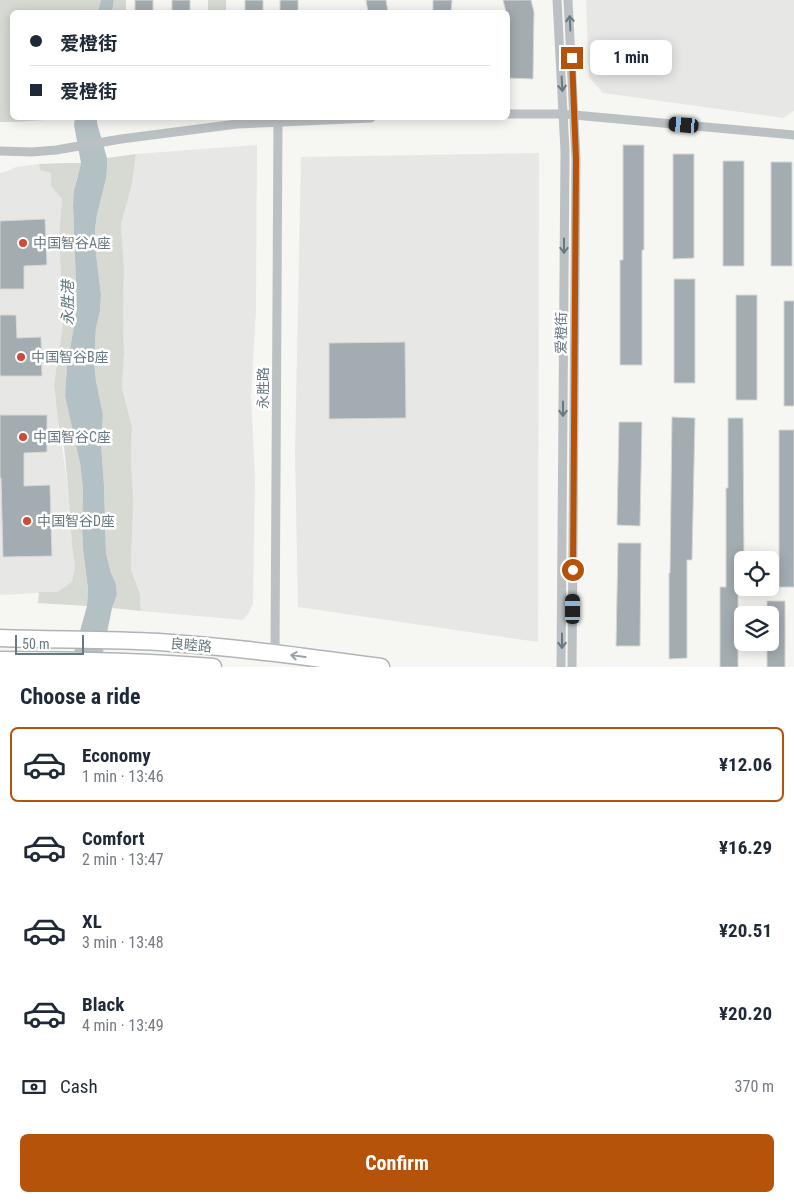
<!DOCTYPE html>
<html lang="en">
<head>
<meta charset="utf-8">
<style>
	body { margin:0; font-family:"Roboto Condensed","Noto Sans SC",sans-serif; background:#f6f6f7; color:#1f2937; height:100vh; display:flex; flex-direction:column; font-size:19px; white-space:nowrap }
	* { box-sizing:border-box; margin:0 }
	p { font-size:16px; color:#747a83 }
	.icon { flex:none; width:28px; height:28px; fill:none; stroke:currentColor; stroke-width:2; stroke-linecap:round; stroke-linejoin:round }
	.map { position:relative; height:667px; overflow:hidden }
	.sheet { display:flex; flex-direction:column; background:#fff; flex:1 }
	.sheet>* { flex:none }
	.hud { position:absolute; left:10px; top:10px; width:500px; height:110px; border-radius:8px; box-shadow:0 2px 12px #0003; display:grid; align-content:center; height:110px; padding:0 20px; background:#fff }
	.fabs { position:absolute; left:734px; top:551px; display:grid; gap:10px }
	.fabs a { display:grid; place-items:center; width:45px; height:45px; border-radius:8px; background:#fff; box-shadow:0 2px 12px #0003; font-size:25px }
	.scale { position:absolute; left:15px; bottom:12px; width:69px; box-sizing:border-box; padding-left:5px; border:2px solid #687981; border-top:0; font-size:14px; line-height:18px; white-space:nowrap; color:#687981; -webkit-text-stroke:4px #fff; paint-order:stroke }
	.end { position:absolute; width:22px; height:22px; margin:-11px; border:6px solid #b45309; background:#fff; box-shadow:0 0 0 2px #fff }
	.from { border-radius:50% }
	.bubble { position:absolute; height:35px; border-radius:8px; background:#fff; box-shadow:0 2px 12px #0003; font-size:16px; font-weight:700; line-height:35px; text-align:center }
	.car { position:absolute; width:15px; height:30px; margin:-15px -8px; border-radius:6px; box-shadow:0 0 4px 1px #0007; background:linear-gradient(#222 24%,#8ab4d8 0 40%,#222 0 76%,#8ab4d8 0 86%,#222 0) }
	.hud b { display:flex; align-items:center; gap:18px; height:48px; font-size:19px }
	.hud b+b { border-top:1px solid #e0e1e3 }
	.hud i { width:12px; height:12px; background:#1f2937 }
	ul { padding:0; list-style:none }
	li { display:flex; align-items:center; gap:15px; height:75px; margin:0 10px 8px; padding:0 10px; border:2px solid transparent; border-radius:8px }
	li div { flex:1 }
	li b { display:block; font-size:19px }
	li em { font-style:normal; font-weight:700 }
	li.current { border-color:#b45309 }
	li>.icon { width:45px; height:45px; stroke-width:1.5 }
	h2 { padding:0 20px; font-size:22px; line-height:60px }
	.pay { display:flex; align-items:center; gap:12px; height:55px; padding:0 20px; font-size:19px }
	.pay p { margin-inline-start:auto }
	.button { display:flex; gap:10px; margin-top:auto; padding:10px 20px }
	.button a { flex:1; height:58px; border-radius:8px; background:#b45309; color:#fff; font-size:20px; font-weight:700; line-height:58px; text-align:center }
	.map>svg:first-child { display:block }
	.built { fill:#e7e7e6 }
	.green { fill:#d6dad3 }
	.water { fill:#b4c1c4 }
	.building { fill:#a3acb0; stroke:#d7d7d6 }
	.lines { fill:none; stroke-linecap:round; stroke-linejoin:round }
	.major-casing { stroke:#afb5b7; stroke-width:19 }
	.minor { stroke:#bbc0c3; stroke-width:9 }
	.major { stroke:#fff; stroke-width:16 }
	.oneway { stroke:#687981 }
	.oneway2 { stroke:#95a1a7 }
	.route { stroke:#b45309; stroke-width:6 }
	.poi-dot { fill:#d24937; stroke:#fff; stroke-width:2 }
	.labels { text-anchor:middle; dominant-baseline:central; stroke-width:5; stroke-linejoin:round; paint-order:stroke }
	.poi-label { font-size:14px; fill:#687981; stroke:#fff; text-anchor:start }
	.street-label { font-size:14px; fill:#687981; stroke:#fff }
	.water-label { font-size:15px; font-style:italic; fill:#637a7e; stroke:#fff }
</style>
</head>
<body>
<div class="map">
<svg width="794" height="667" viewBox="0 0 794 667">
	<rect width="100%" height="100%" fill="#f6f6f3"/>
	<path class="built" d="M586 0H794V111L783 118 603 93 589 77Z
		M257 145 256 310 251 396 255 478 253 604 248 614 243 620 141 611 140 594 131 570 132 542 131 461 132 427 122 388 124 352 123 312 124 269 121 224 132 183 136 154Z
		M539 153 538 642 298 607 295 454 301 157Z
		M39 164 40 170 52 173 51 186 62 198 59 237 63 324 54 384 58 422 68 486 72 546 75 566 72 581 66 586 57 592 2 595 0 594V173L7 171 16 167Z"/>
	<path class="green" d="M0 0H101L98 12H12V118H75L14 122H0Z
		M114 0H126V12H112Z
		M208 0H226V12H208Z
		M136 154 132 184 121 224 124 269 123 312 124 352 122 388 132 427 131 461 133 500 131 570 140 594 141 611 112 608 117 595 116 584 111 573 106 553 104 485 101 444 103 415 96 381 94 362 96 328 100 311 101 295 95 245V229L97 215 106 179 107 158Z
		M65 163H81L76 182 73 206 77 309 67 366 65 396 80 463 83 489 82 527 83 549 88 589 87 606 38 603 39 592H57L66 586 72 581 75 566 72 546 68 486 64 447 58 422 54 384 63 324 59 236 62 199 51 186V173L40 170 39 164Z"/>
	<path class="water" d="M101 0H114L112 12H98Z
		M75 118H97V123L107 158V168L106 179 97 215 95 229V245L101 295 100 311 96 328 94 362 96 381 103 415 101 444 104 485 106 553 111 573 116 584 117 595 112 608 100 667H70L87 606 88 589 83 549 82 527 83 489 80 463 65 396 67 366 77 309 73 206 74 191 81 163 74 125Z"/>
	<path class="building" d="M135 0H153V12H135Z
		M172 0H190V12H172Z
		M245 0H263V12H245Z
		M280 0H298V12H280Z
		M366 0H386L388 12H368Z
		M433 0H452L451 12H433Z
		M503 0H531L534 12 533 79 508 78V12H506Z
		M623 145H644V250H642V365H620V260H623Z
		M673 154H694V258L673 259Z
		M723 161H744V266H723Z
		M771 162H792V266H771Z
		M45 219 47 265 24 266V289H0V221Z
		M674 279H695V383H674Z
		M736 295H757V400H736Z
		M784 301H794V406H784Z
		M0 315H16L17 338 41 337 42 376H0Z
		M405 342 406 418 329 419V343Z
		M0 415H47V452L24 453V486L50 485 52 556 3 557 1 478H0Z
		M672 417 695 418 692 560H687V658L669 659V573H670Z
		M728 418H743L744 560H742V574H738V667H720V587H726V488H728Z
		M619 422H642L640 526 617 525Z
		M779 430H794V587H779Z
		M618 543H641L640 646H616Z
		M767 601H785V667H767V642H770V615H767Z"/>
	<g class="lines">
		<g class="major-casing">
			<path id="major" d="M0 638C53 640 106 639 159 642 234 647 308 657 381 667
				M0 660C71 660 142 661 213 667"/>
		</g>
		<path class="minor" d="M557 0 565 151 561 667
			M568 0 576 159 572 667
			M508 114H563L794 135
			M0 151 32 152 56 150 121 139 237 124 371 118
			M275 653 278 122"/>
		<use href="#major" class="major"/>
	</g>
	<defs><path id="oneway-shaft" d="M-6 0H5M1.5-3L5.5 0L1.5 3" fill="none" stroke-width="1.6" stroke-linecap="round" stroke-linejoin="round" transform="scale(1.25)"/></defs>
	<g class="oneway">
		<use href="#oneway-shaft" transform="translate(570 23) rotate(-93)"/>
		<use href="#oneway-shaft" transform="translate(562 84) rotate(87)"/>
		<use href="#oneway-shaft" transform="translate(564 246) rotate(90)"/>
		<use href="#oneway-shaft" transform="translate(563 409) rotate(90)"/>
		<use href="#oneway-shaft" transform="translate(562 641) rotate(90)"/>
	</g>
	<use class="oneway2" href="#oneway-shaft" transform="translate(298 656) rotate(-172)"/>
	<g class="lines">
		<path class="route" d="M572 58 576 159 573 570"/>
	</g>
	<g class="poi-dot">
		<circle cx="23" cy="243" r="5"/>
		<circle cx="21" cy="357" r="5"/>
		<circle cx="23" cy="437" r="5"/>
		<circle cx="27" cy="521" r="5"/>
	</g>
	<g class="labels">
		<g class="poi-label">
			<text x="33" y="243">中国智谷A座</text>
			<text x="31" y="357">中国智谷B座</text>
			<text x="33" y="437">中国智谷C座</text>
			<text x="37" y="521">中国智谷D座</text>
		</g>
		<g class="street-label">
			<text transform="translate(561 333) rotate(-89)">爱橙街</text>
			<text transform="translate(263 388) rotate(-90)">永胜路</text>
			<text transform="translate(191 645) rotate(5)">良睦路</text>
		</g>
		<g class="water-label">
			<text transform="translate(68 303) rotate(-90)">永胜港</text>
		</g>
	</g>
</svg>
<div class="fabs">
<a><svg class="icon" aria-label="locate" viewBox="0 0 24 24"><circle cx="12" cy="12" r="6"/><path d="M12 2v4M12 18v4M2 12h4M18 12h4"/></svg></a>
<a><svg class="icon" aria-label="layers" viewBox="0 0 24 24"><path d="M12 4l9 5-9 5-9-5zM3 14l9 5 9-5"/></svg></a>
</div>
<div class="scale">50 m</div>
<i class="end from" style="left:573px;top:570px"></i>
<i class="end" style="left:572px;top:58px"></i>
<div class="bubble" style="left:590px;top:40px;width:82px">1 min</div>
<i class="car" style="left:684px;top:125px;rotate:275deg"></i>
<i class="car" style="left:573px;top:609px;rotate:0deg"></i>
<div class="hud">
<b><i class="from"></i>爱橙街</b>
<b><i></i>爱橙街</b>
</div>
</div>
<section class="sheet">
<h2>Choose a ride</h2>
<ul>
<li class="current"><svg class="icon" aria-label="car" viewBox="0 0 24 24"><path d="M5 17H2v-5l4-1 3-4h7l3 4 3 1v5h-3M9 17h6M6 11h13"/><circle cx="7" cy="17" r="2"/><circle cx="17" cy="17" r="2"/></svg><div><b>Economy</b><p>1 min · 13:46</p></div><em>¥12.06</em></li>
<li><svg class="icon" aria-label="car" viewBox="0 0 24 24"><path d="M5 17H2v-5l4-1 3-4h7l3 4 3 1v5h-3M9 17h6M6 11h13"/><circle cx="7" cy="17" r="2"/><circle cx="17" cy="17" r="2"/></svg><div><b>Comfort</b><p>2 min · 13:47</p></div><em>¥16.29</em></li>
<li><svg class="icon" aria-label="car" viewBox="0 0 24 24"><path d="M5 17H2v-5l4-1 3-4h7l3 4 3 1v5h-3M9 17h6M6 11h13"/><circle cx="7" cy="17" r="2"/><circle cx="17" cy="17" r="2"/></svg><div><b>XL</b><p>3 min · 13:48</p></div><em>¥20.51</em></li>
<li><svg class="icon" aria-label="car" viewBox="0 0 24 24"><path d="M5 17H2v-5l4-1 3-4h7l3 4 3 1v5h-3M9 17h6M6 11h13"/><circle cx="7" cy="17" r="2"/><circle cx="17" cy="17" r="2"/></svg><div><b>Black</b><p>4 min · 13:49</p></div><em>¥20.20</em></li>
</ul>
<div class="pay"><svg class="icon" aria-label="cash" viewBox="0 0 24 24"><path d="M3 7h18v10H3z"/><circle cx="12" cy="12" r="2"/></svg>Cash<p>370 m</p></div>
<div class="button"><a>Confirm</a></div>
</section>
</body>
</html>
